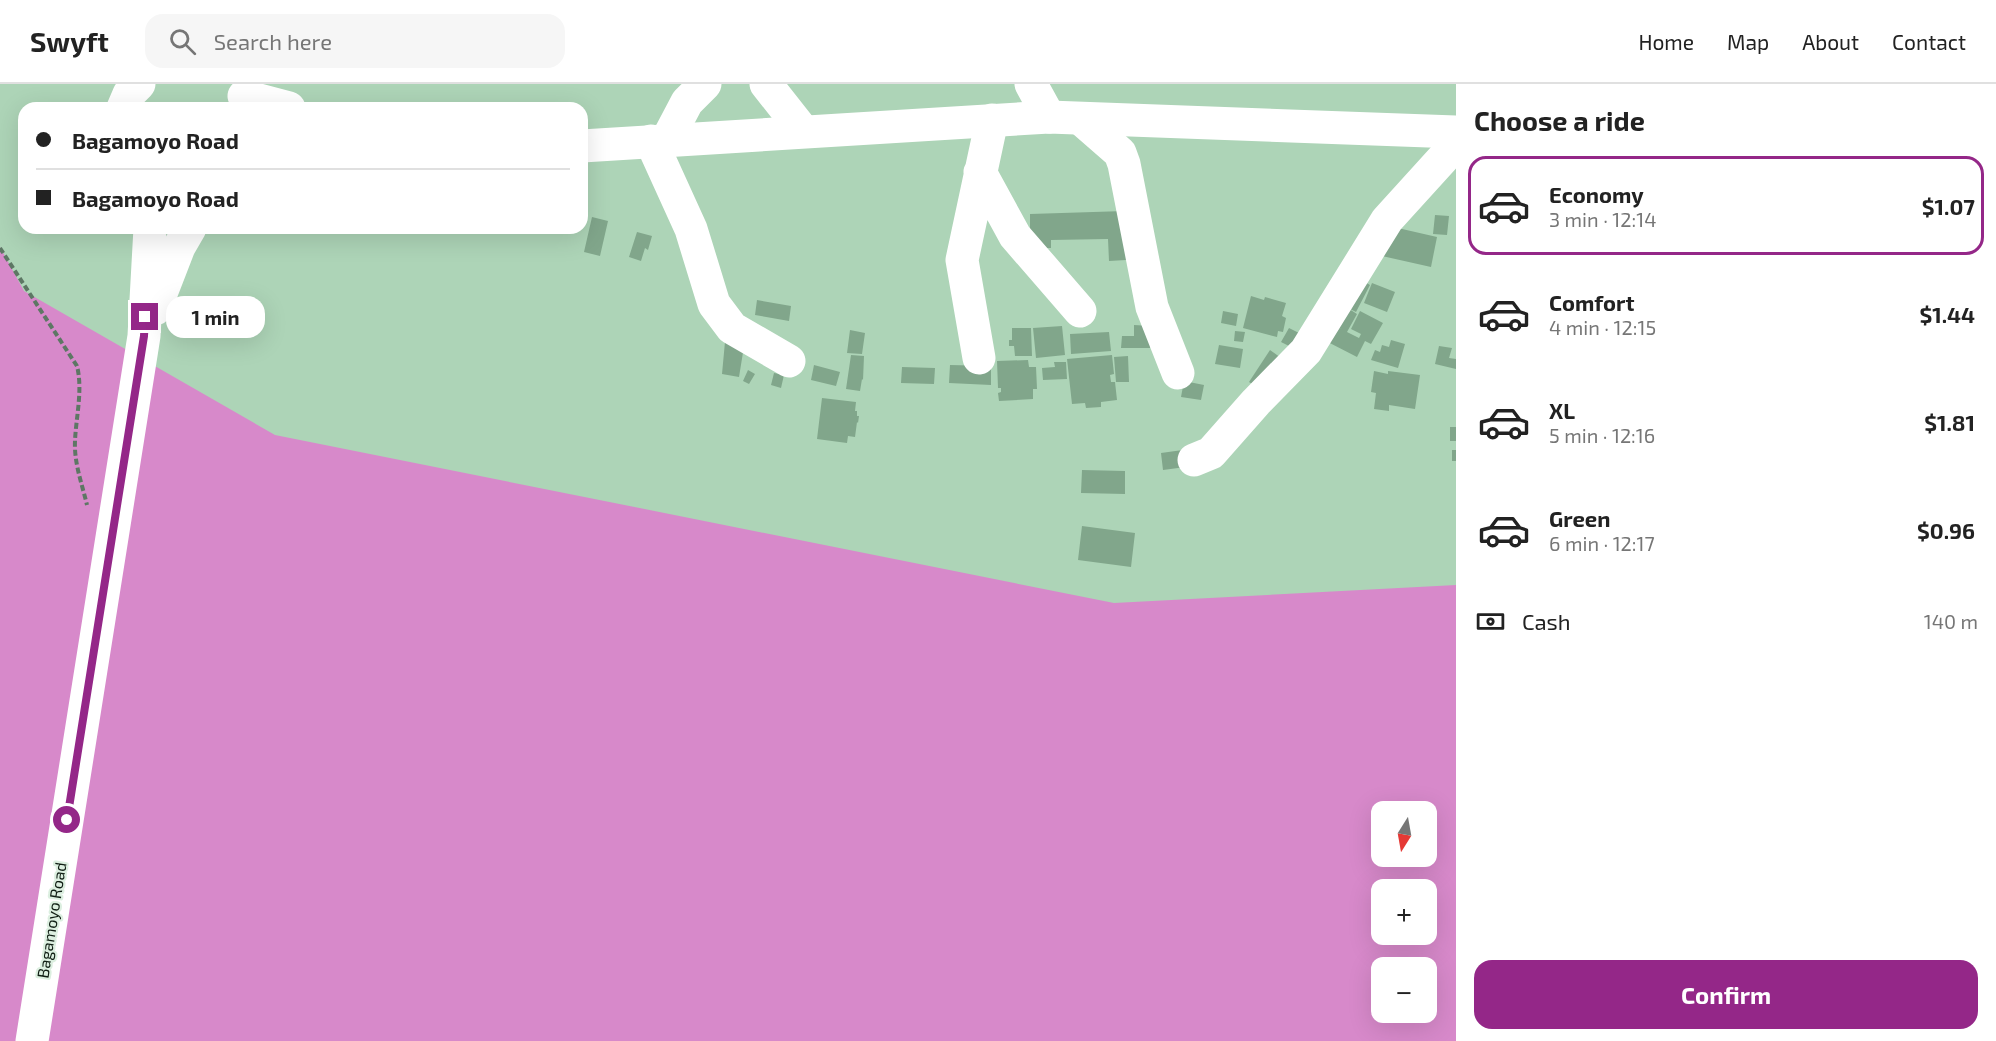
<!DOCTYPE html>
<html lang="en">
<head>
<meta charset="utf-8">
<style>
	body { margin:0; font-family:"Exo 2",sans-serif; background:#f6f6f6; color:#222; height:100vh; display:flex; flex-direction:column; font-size:22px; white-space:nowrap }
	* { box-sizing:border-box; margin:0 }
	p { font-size:20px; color:#767676 }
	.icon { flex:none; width:33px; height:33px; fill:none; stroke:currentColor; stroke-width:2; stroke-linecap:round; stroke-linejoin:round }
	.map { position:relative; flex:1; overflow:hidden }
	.sheet { display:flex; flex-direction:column; background:#fff; width:540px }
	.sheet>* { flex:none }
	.guide { position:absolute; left:18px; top:18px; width:570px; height:132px; border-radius:18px; box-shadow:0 6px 24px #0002; display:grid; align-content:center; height:132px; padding:0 18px; background:#fff }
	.needle { width:39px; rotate:191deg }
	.tools { position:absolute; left:1371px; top:717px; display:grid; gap:12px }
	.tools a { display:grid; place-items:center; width:66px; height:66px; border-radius:12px; background:#fff; box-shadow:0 6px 24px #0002; font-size:30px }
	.end { position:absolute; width:27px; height:27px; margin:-14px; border:8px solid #942788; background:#fff; box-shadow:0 0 0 3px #fff }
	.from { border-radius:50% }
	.bubble { position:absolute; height:42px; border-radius:18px; background:#fff; box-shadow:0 6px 24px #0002; font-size:20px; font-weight:700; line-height:42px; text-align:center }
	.guide b { display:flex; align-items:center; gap:21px; height:57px; font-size:22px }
	.guide b+b { border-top:2px solid #e0e0e0 }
	.guide i { width:15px; height:15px; background:#222 }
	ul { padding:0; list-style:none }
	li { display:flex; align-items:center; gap:18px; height:99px; margin:0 12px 9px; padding:0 6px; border:3px solid transparent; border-radius:18px }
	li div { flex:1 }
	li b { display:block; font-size:22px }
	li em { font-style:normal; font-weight:700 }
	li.selected { border-color:#942788 }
	li>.icon { width:54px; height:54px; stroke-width:1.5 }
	h2 { padding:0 18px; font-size:27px; line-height:72px }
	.pay { display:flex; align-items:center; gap:15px; height:66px; padding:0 18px; font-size:22px }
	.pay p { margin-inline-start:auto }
	.cta { display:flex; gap:12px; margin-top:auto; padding:12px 18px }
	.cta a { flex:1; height:69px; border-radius:18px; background:#942788; color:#fff; font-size:24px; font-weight:700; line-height:69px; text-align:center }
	header { display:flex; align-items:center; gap:36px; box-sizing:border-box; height:84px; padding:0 30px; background:#fff; border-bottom:2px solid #e0e0e0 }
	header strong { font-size:28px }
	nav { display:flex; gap:33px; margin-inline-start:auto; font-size:21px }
	.search { width:420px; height:54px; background:#f6f6f6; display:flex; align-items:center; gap:15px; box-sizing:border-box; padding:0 21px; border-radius:18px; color:#767676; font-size:22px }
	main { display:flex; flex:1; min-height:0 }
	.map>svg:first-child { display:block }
	.green { fill:#d789ca; fill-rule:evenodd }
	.building { fill:#81a68b }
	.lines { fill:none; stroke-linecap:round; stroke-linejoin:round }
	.path { stroke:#5d7764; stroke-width:4; stroke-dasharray:6 3; stroke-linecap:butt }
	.minor { stroke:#fff; stroke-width:33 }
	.major { stroke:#fff; stroke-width:33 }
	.highway { stroke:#fff; stroke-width:33 }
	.route { stroke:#942788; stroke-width:8 }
	.labels { text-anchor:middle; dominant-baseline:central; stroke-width:4.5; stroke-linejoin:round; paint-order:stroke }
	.street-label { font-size:16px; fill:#101e14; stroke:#dcefe0 }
</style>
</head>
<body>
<header>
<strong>Swyft</strong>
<div class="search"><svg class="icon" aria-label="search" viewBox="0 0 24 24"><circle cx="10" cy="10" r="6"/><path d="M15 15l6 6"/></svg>Search here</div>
<nav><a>Home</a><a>Map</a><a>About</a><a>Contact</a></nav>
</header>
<main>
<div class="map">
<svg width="1456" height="957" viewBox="0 0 1456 957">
	<rect width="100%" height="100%" fill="#add4b7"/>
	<path class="green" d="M0 163 24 207 275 351 1114 519 1456 501V957H0ZM1382 728H1426V772H1382ZM1382 806H1426V850H1382ZM1382 884H1426V928H1382Z"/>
	<path class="building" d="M1125 127 1126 176 1109 177 1108 155 1051 156V164H1030V130Z
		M1435 131 1449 132 1447 151 1433 150Z
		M592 133 608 137 600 172 584 168Z
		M1389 142 1437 153 1431 183 1382 172Z
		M637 148 652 152 648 166 645 164 641 177 629 173Z
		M1358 194 1370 201 1356 228 1346 223 1357 230 1347 248 1359 254 1361 250 1351 245 1360 227 1383 239 1371 260 1365 257 1357 273 1320 254 1328 238 1342 245 1331 239Z
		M1372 199 1395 208 1387 228 1364 219Z
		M1251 212 1264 216 1265 213 1286 219 1282 232 1286 234 1283 248 1278 247 1277 253 1243 244Z
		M757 216 791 222 789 237 755 231Z
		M1223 227 1238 230 1236 242 1221 239Z
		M1134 241 1151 242 1150 264H1121L1122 252H1134Z
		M1062 242 1065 271 1036 274 1033 244Z
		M1012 244H1031L1032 272H1015L1014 262H1009V256H1012Z
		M1289 244 1301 250 1293 264 1281 258Z
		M850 246 865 249 862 270 847 269Z
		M726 247 746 250 739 293 722 290Z
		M1235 247 1245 248 1243 258 1234 257Z
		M1109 248 1111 267 1071 270 1070 250Z
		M1391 256 1405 260 1398 284 1371 276 1375 266 1380 268 1382 261 1389 263Z
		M1219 261 1243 265 1240 284 1215 280Z
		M1439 262 1452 264 1449 274 1456 275V285L1435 280Z
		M1270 266 1284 276 1264 307 1249 298Z
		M851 271 864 272 863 296 862 295 860 307 846 305Z
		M1112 271 1114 290 1110 291 1111 298H1115L1117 316 1101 318V323L1086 324 1085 319 1072 320 1067 275Z
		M1128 272 1129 298H1116L1114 273Z
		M1028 276 1029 283H1036L1037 305H1033V315L999 317 998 309 1001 308V304H998L997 277Z
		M1054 278H1066L1067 295 1043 296 1042 284 1055 283Z
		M814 281 840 288 836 302 811 296Z
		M950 281 991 282V301L949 299Z
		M902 283 935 284 934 300 901 299Z
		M748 286 755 290 749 300 743 297Z
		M1374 287 1388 290V287L1420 291 1415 325 1389 321V327L1374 325 1376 309 1371 308Z
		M774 289 784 291 781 304 771 301Z
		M1184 297 1204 301 1201 316 1181 313Z
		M822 314 856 318 855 327H857V332H859L858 339 857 338 855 353 848 352 847 359 817 355Z
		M1450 343H1456V357H1450Z
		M1190 365 1193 382 1163 386 1161 369Z
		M1452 366H1456V377H1452Z
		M1082 386 1125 387V410L1081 409Z
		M1082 442 1135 449 1131 483 1078 476Z"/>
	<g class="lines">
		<path class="path" d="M0 164 77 282C83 306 76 333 75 357 74 379 82 400 87 421"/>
		<path class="minor" d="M766 0 803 47
			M1031 0 1049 33
			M1081 35 1120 69 1124 80 1152 223 1178 289
			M667 56 687 18 705 0
			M651 57 691 145 714 220 732 244 789 277
			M980 88 1015 152 1080 227
			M979 274 962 176 992 36
			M1194 376 1211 369 1256 318 1306 267 1387 136 1456 60"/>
		<path class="major" d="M155 225 179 163 190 144
			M32 957 144 252 150 144"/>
		<path class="highway" d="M244 12 289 24
			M123 24 129 10 139 0
			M582 62 1049 33 1456 48"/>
	</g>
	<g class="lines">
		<path class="route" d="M67 736 144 252 145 233"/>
	</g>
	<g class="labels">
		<g class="street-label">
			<text transform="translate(51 836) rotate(-81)">Bagamoyo Road</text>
		</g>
	</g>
</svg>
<div class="tools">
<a><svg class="needle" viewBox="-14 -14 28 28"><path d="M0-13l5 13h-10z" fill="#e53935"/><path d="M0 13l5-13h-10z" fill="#767676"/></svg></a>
<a>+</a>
<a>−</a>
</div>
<i class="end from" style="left:67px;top:736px"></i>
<i class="end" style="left:145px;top:233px"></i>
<div class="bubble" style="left:166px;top:212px;width:99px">1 min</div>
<div class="guide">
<b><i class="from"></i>Bagamoyo Road</b>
<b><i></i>Bagamoyo Road</b>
</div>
</div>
<section class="sheet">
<h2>Choose a ride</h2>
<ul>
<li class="selected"><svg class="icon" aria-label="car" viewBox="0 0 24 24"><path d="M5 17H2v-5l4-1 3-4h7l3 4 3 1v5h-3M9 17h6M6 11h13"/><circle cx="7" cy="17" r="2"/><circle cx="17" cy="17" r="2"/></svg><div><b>Economy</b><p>3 min · 12:14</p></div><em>$1.07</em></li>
<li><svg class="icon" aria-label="car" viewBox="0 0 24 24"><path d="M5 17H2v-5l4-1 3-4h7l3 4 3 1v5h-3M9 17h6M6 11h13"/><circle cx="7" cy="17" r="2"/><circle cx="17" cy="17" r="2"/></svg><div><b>Comfort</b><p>4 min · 12:15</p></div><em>$1.44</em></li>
<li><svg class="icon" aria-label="car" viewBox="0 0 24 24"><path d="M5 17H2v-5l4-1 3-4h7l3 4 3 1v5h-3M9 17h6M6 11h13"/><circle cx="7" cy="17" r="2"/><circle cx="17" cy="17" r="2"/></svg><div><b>XL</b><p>5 min · 12:16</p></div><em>$1.81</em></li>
<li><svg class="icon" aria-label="car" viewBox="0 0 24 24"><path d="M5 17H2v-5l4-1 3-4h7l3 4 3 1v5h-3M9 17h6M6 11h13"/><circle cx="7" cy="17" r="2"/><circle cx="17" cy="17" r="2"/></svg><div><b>Green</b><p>6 min · 12:17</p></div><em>$0.96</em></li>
</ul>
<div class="pay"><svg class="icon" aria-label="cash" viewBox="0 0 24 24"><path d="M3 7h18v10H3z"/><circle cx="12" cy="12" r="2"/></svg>Cash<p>140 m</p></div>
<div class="cta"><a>Confirm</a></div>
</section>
</main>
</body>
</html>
